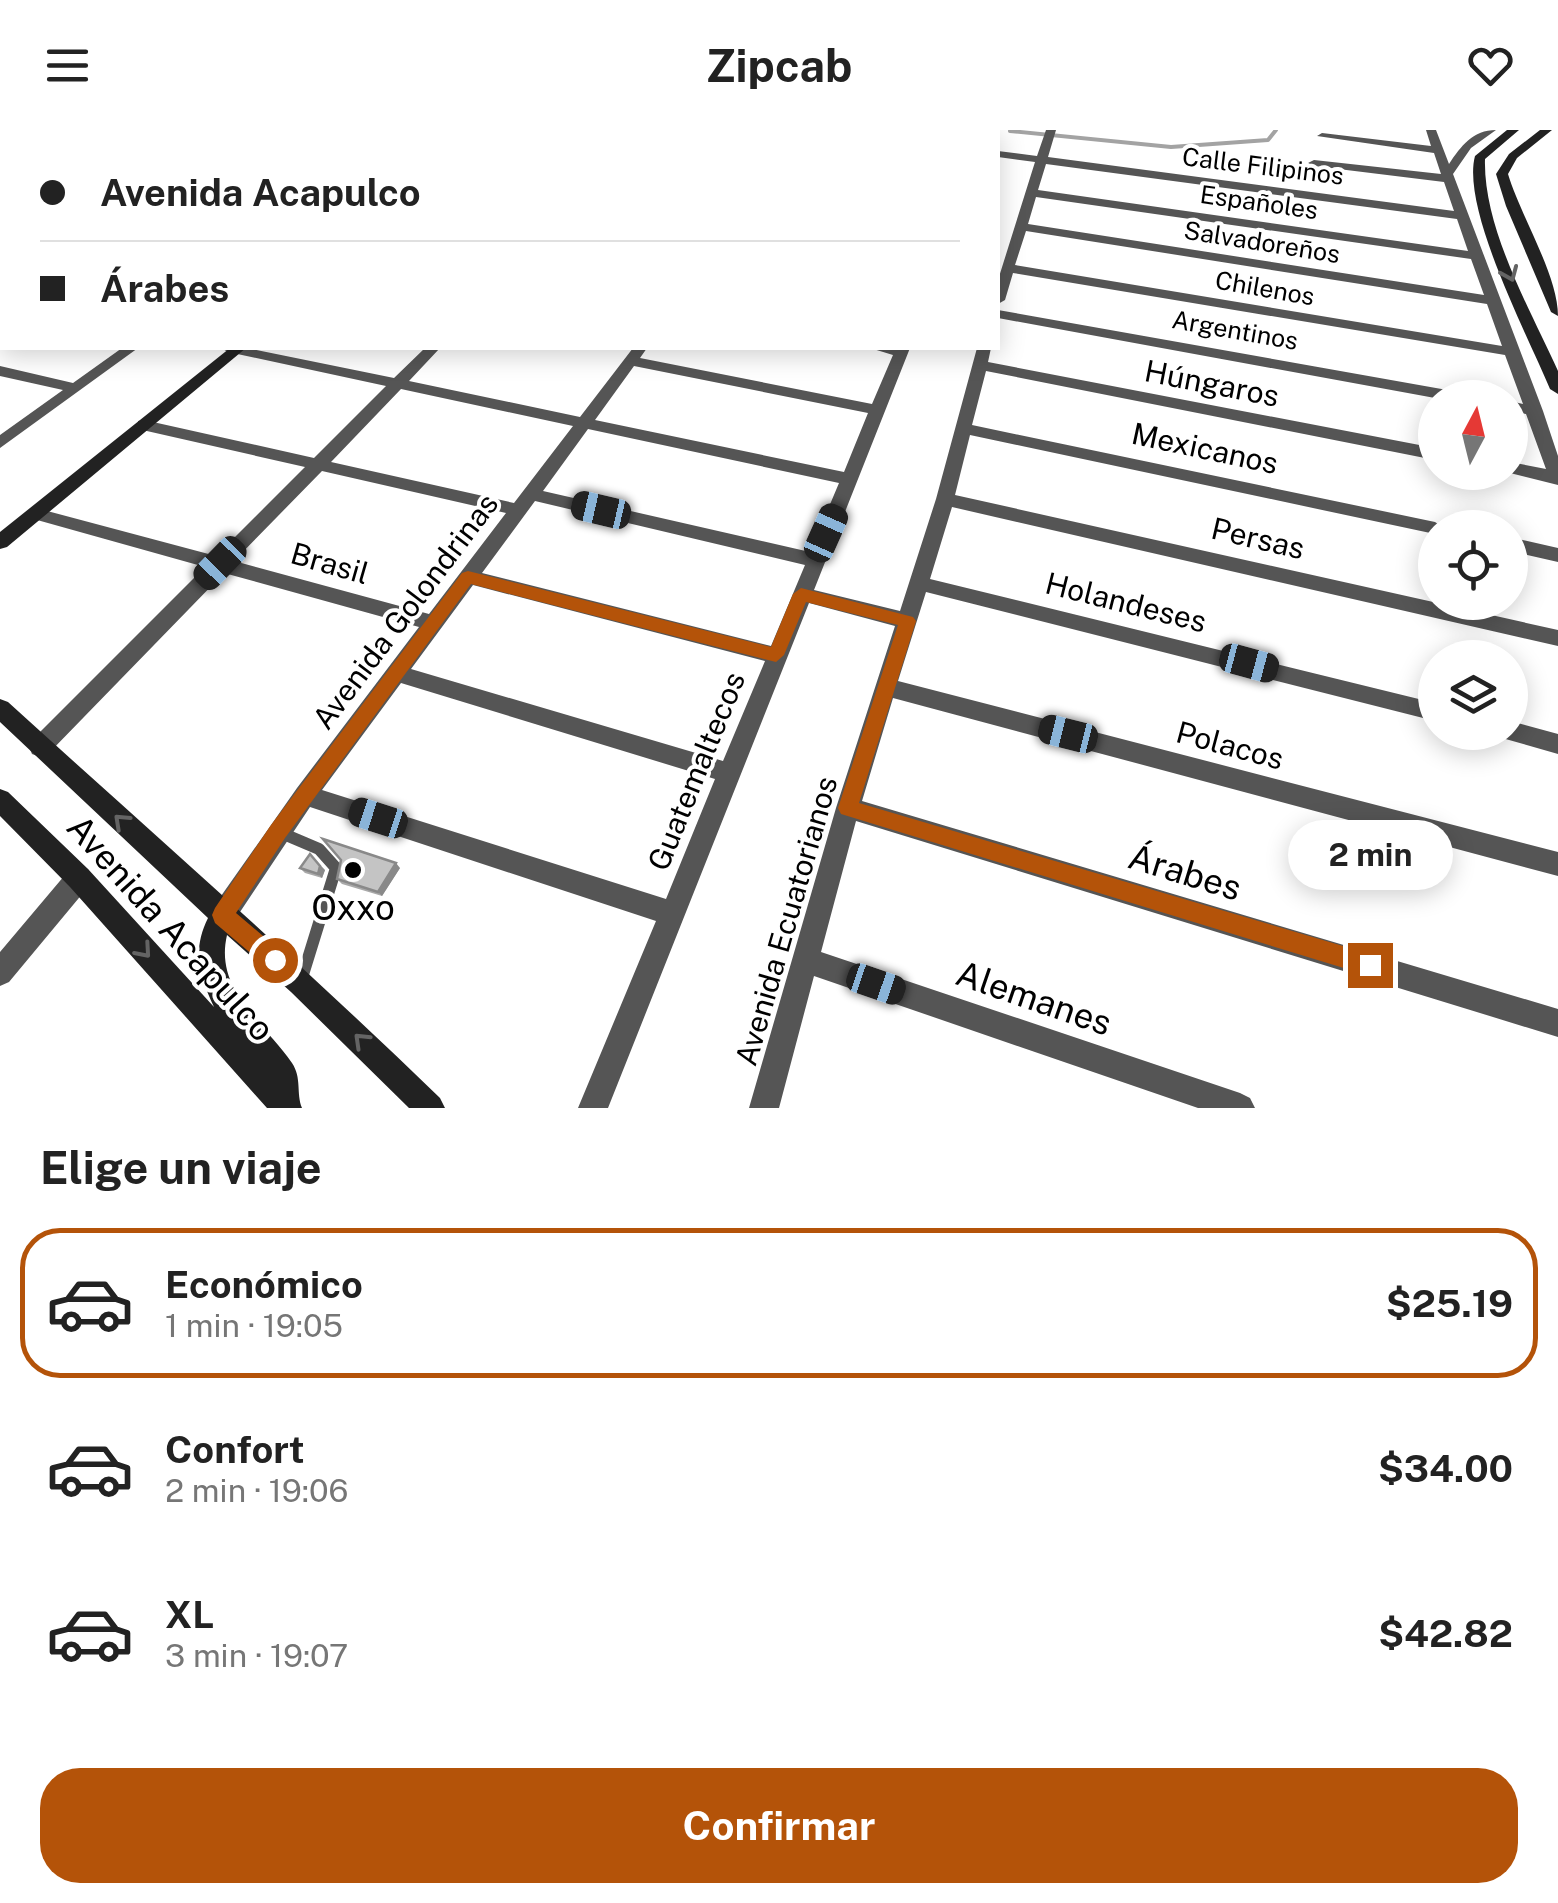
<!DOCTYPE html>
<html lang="es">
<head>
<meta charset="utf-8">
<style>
	body { margin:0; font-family:"Public Sans",sans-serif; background:#f6f6f6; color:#222; height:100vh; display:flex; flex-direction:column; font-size:38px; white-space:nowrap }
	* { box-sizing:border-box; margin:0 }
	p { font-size:32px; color:#767676 }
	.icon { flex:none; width:55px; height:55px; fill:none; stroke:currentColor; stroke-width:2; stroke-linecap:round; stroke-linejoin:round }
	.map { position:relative; height:978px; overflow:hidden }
	.sheet { display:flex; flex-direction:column; background:#fff; flex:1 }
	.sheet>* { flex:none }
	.hud { position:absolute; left:0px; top:0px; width:1000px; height:220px; box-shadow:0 5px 25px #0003; display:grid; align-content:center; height:220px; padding:0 40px; background:#fff }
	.needle { width:65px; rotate:7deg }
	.tools { position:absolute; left:1418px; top:250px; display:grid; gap:20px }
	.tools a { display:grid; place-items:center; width:110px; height:110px; border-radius:50%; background:#fff; box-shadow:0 5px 25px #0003; font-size:50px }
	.end { position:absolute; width:45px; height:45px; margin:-22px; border:12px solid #b45309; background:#fff; box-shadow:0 0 0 5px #fff }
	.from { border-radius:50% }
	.bubble { position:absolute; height:70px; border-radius:35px; background:#fff; box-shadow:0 5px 25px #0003; font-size:32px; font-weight:700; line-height:70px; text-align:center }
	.car { position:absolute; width:30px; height:60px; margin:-30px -15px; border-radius:12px; box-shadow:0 0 8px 2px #0007; background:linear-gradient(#222 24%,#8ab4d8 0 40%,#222 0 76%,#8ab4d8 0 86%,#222 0) }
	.hud b { display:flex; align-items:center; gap:35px; height:95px; font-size:38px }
	.hud b+b { border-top:2px solid #e0e0e0 }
	.hud i { width:25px; height:25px; background:#222 }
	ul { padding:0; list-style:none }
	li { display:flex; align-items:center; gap:30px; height:150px; margin:0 20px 15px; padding:0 20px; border:5px solid transparent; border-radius:40px }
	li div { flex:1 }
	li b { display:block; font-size:38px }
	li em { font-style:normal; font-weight:700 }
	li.current { border-color:#b45309 }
	li>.icon { width:90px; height:90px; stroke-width:1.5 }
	h2 { padding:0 40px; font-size:45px; line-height:120px }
	.cta { display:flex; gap:20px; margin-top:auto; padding:20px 40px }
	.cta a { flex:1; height:115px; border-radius:40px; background:#b45309; color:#fff; font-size:40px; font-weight:700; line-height:115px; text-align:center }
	header { display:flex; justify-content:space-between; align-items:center; height:130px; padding:0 40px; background:#fff; font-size:45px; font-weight:700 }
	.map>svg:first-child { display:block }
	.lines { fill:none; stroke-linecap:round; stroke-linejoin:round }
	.stream { stroke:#a3a3a3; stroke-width:4 }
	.lane { stroke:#555; stroke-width:12 }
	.street { fill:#555; fill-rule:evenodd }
	.secondary { fill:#222; fill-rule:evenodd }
	.wall { fill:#a9a9a9 }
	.shaded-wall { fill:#898989 }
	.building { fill:#c4c4c4; stroke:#898989; stroke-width:2.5 }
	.oneway { stroke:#646464 }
	.route { fill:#b45309 }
	.poi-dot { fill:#000; stroke:#fff; stroke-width:4 }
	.labels { text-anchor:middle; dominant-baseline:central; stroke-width:8; stroke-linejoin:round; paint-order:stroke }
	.far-street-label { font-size:25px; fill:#000; stroke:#fff }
	.street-label { font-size:30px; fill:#000; stroke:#fff }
	.near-street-label { font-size:35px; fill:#000; stroke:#fff }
	.near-poi-label { font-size:35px; fill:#000; stroke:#fff }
</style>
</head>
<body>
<header><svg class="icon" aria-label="menu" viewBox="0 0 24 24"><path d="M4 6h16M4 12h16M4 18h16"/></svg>Zipcab<svg class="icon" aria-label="heart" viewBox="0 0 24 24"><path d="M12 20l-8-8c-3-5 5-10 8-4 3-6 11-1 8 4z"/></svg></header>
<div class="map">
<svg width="1558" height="978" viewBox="0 0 1558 978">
	<rect width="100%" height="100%" fill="#fff"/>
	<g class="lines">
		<path class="stream" d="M1010 1 1171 17 1268 10 1276 0"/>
		<path class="lane" d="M279 702 319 719 336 738 301 851"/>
		<path class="street" d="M146 0H170L171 2H148Z
			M370 0H394L395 2H372Z
			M641 0H668L669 2H643Z
			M990 0H1000L998 4 989 2Z
			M1046 0H1056L1048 27 1454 81 1444 52 1314 36 1308 33 1314 30 1441 44 1434 23 1317 6 1322 3 1431 16 1426 0H1436L1449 34C1461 16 1473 0 1496 0L1471 18 1453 44 1543 281 1558 326V355L1506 342H1510V332L1546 339 1526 284 1510 281V271L1523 274 1505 225 1013 143 1005 170 998 174V150L1035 32 998 27V21L1037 26ZM1046 34 1457 89 1468 121 1038 60ZM1036 67 1471 129 1484 165 1028 94ZM1026 101 1487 174 1502 216 1015 135Z
			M0 53 2 54V61H0Z
			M0 107 2 108V116L0 115Z
			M2 126V135L0 136V127Z
			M0 167H2V175H0Z
			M998 180 1464 263 1472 268H1435L998 188Z
			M122 218H138L0 318V305L63 260 0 246V236L73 253Z
			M221 218H247L394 248 425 218H440L409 251 580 287 633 218H647L640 228 872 274 893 225 870 218H910L814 460 900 481 936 369 977 218H991L988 232 1435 318V330L986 241 972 295 1435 392 1444 398H1435V404L970 305 955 365 1558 500V516L952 377 930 449 1435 573V591L926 462 898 551 1558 722V746L893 568 862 671 1558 879V907L856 691 821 822 1240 963 1250 968 1255 978H1198L814 846 779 978H749L836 678 895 496 809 473 608 978H578L656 791 310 677 232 794 223 798 214 794 210 785 214 776 297 658 419 497 224 443 48 624 40 627 32 624 29 617 32 610 205 437 30 388 27 384 30 380 36 378 216 426 305 337 138 299V291L144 290 314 328 386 256 228 222ZM634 236 868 283 844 342 595 290ZM401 259 573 296 514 373 331 332ZM588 299 839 353 810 422 543 361ZM322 341 506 383 429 484 234 431ZM535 371 805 435 771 516 482 443ZM473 455 765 531 723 631 411 539ZM401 553 715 649 666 769 322 660Z
			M1510 407 1558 418V432L1510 421Z
			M1510 591 1558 604V624L1502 608 1500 602H1510Z
			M79 736 88 739 91 748 88 757 9 852 0 856V822L70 739Z"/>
		<path class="secondary" d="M1507 0H1519L1485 29C1483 98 1530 179 1558 241V264L1550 259C1528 206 1461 79 1475 26Z
			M1540 0H1552L1517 28 1508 44C1521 87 1558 145 1558 186L1551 182 1506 76 1496 44 1509 24Z
			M230 218H246L7 417 0 419V402Z
			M0 569 8 572C152 703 300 832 440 968L445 978H409L291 862 227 805C214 861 264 892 292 933 302 948 296 963 302 978H267L70 757 0 686V659L8 662 88 739 214 877C199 845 192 820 208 788L0 592Z"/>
	</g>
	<path class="wall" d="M300 738 325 740 322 748 305 743Z
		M400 738 382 766 342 754 337 749Z"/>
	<path class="shaded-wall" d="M310 724 325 740 322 748 318 744Z
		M396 733 400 738 382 766 378 762Z"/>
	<path class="building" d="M323 709 396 733 378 762 337 749 341 730Z
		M310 724 320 736 318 744 300 738Z"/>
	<defs><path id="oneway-chevron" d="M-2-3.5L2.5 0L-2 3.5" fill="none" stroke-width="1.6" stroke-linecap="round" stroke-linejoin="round" transform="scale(2.5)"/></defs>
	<g class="oneway">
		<use href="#oneway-chevron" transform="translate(1510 144) rotate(67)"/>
		<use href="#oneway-chevron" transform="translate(121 691) rotate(-137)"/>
		<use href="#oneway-chevron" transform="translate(144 821) rotate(49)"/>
		<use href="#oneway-chevron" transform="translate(361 910) rotate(-136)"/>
	</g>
	<path class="route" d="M468 441 771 517 793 464 801 458 913 487 916 491 859 673 1370 824 1378 827 1381 835 1378 842 1370 846 841 684 838 678 898 495 806 472 784 525 776 532 471 454 285 708 236 783 282 822 285 830 282 837 275 840 267 837 215 793 212 785 215 778 271 695 462 443Z"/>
	<circle class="poi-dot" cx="353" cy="740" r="10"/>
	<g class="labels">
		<g class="far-street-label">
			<text transform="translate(1263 36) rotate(7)">Calle Filipinos</text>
			<text transform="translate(1259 72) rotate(8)">Españoles</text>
			<text transform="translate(1262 112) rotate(9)">Salvadoreños</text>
			<text transform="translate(1265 158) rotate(10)">Chilenos</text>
			<text transform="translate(1235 200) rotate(10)">Argentinos</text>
		</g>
		<g class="street-label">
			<text transform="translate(1212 253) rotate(11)">Húngaros</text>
			<text transform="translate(1205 318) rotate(12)">Mexicanos</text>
			<text transform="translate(1258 408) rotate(13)">Persas</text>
			<text transform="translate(330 433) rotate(16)">Brasil</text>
			<text transform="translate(1126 472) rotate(14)">Holandeses</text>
			<text transform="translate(405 481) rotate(-53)">Avenida Golondrinas</text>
			<text transform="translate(1230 615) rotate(15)">Polacos</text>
			<text transform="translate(696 641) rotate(-68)">Guatemaltecos</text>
			<text transform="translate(786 791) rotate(-74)">Avenida Ecuatorianos</text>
		</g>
		<g class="near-street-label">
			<text transform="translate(1185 742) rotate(17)">Árabes</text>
			<text transform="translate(171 798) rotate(48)">Avenida Acapulco</text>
			<text transform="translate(1034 868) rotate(19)">Alemanes</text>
		</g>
		<g class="near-poi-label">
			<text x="353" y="777">Oxxo</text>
		</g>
	</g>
</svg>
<div class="tools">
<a><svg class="needle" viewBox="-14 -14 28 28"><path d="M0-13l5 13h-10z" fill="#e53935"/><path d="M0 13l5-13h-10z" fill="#767676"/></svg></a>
<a><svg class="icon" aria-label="locate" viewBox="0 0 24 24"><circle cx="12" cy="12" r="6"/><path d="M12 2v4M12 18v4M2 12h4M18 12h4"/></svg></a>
<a><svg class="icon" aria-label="layers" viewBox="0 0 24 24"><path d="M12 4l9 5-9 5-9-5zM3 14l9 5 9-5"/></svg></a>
</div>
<i class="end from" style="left:275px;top:830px"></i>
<i class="end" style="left:1370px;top:835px"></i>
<div class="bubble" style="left:1288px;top:690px;width:165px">2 min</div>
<i class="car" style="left:601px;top:380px;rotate:283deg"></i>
<i class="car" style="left:826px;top:403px;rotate:24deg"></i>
<i class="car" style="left:220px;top:433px;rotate:224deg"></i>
<i class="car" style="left:1249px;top:533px;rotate:105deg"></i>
<i class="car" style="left:1068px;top:604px;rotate:284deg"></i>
<i class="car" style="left:378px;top:688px;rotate:288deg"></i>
<i class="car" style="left:876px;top:854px;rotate:109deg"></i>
<div class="hud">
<b><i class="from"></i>Avenida Acapulco</b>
<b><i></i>Árabes</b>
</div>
</div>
<section class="sheet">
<h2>Elige un viaje</h2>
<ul>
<li class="current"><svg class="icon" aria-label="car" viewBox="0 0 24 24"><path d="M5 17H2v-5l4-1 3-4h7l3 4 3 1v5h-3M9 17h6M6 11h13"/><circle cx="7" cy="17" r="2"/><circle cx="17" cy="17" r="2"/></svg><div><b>Económico</b><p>1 min · 19:05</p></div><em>$25.19</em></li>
<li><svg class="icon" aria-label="car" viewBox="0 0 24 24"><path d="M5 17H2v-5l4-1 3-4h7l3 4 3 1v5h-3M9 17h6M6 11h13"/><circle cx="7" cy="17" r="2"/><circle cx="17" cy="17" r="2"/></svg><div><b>Confort</b><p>2 min · 19:06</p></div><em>$34.00</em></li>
<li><svg class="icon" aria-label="car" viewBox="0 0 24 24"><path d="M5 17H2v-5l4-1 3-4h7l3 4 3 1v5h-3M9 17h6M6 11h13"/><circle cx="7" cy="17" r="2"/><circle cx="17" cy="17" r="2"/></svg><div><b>XL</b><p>3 min · 19:07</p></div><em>$42.82</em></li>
</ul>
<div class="cta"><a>Confirmar</a></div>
</section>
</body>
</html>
